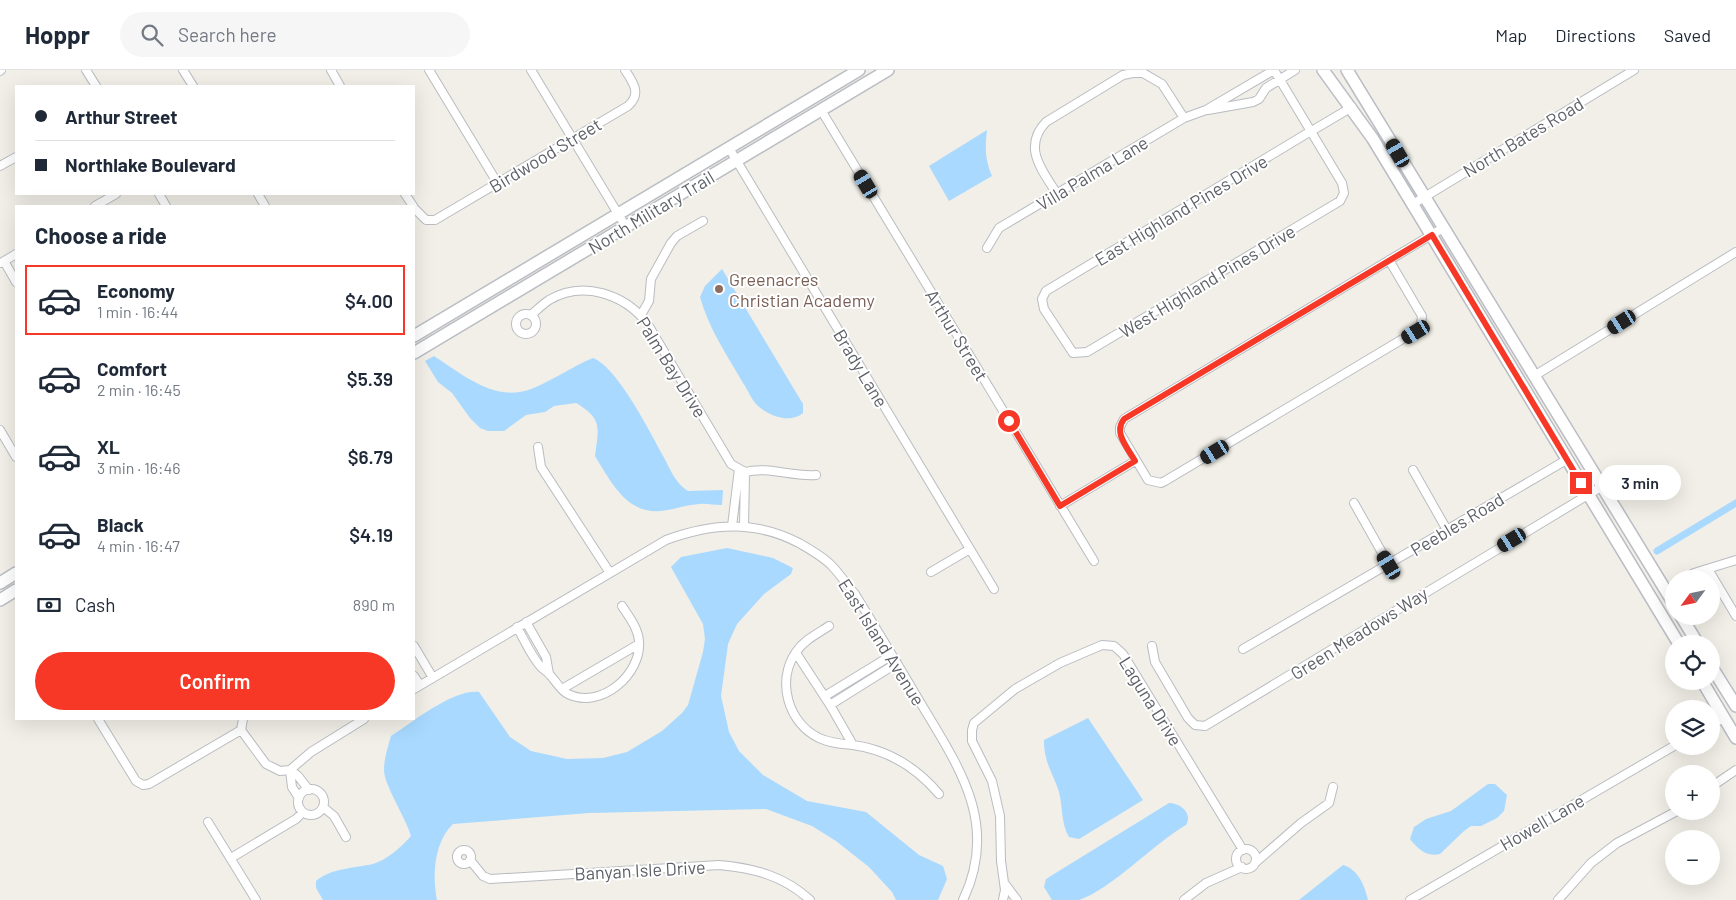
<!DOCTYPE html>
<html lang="en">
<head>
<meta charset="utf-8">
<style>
	body { margin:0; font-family:Barlow,sans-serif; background:#f6f6f7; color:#1f2937; height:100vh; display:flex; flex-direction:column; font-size:19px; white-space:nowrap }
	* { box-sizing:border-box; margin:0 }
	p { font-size:16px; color:#747a83 }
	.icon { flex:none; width:28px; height:28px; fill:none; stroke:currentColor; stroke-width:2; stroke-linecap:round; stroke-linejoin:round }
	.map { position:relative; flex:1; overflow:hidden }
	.side { position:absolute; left:15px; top:135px; width:400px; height:515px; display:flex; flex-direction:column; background:#fff; border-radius:0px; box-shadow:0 5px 20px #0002 }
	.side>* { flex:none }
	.guide { position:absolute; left:15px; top:15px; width:400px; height:110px; border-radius:0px; box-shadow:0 5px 20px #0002; display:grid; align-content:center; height:110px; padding:0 20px; background:#fff }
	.needle { width:32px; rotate:237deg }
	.fabs { position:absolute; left:1665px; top:500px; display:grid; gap:10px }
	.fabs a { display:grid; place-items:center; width:55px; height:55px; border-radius:50%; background:#fff; box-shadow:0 5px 20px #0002; font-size:25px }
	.end { position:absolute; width:22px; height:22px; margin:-11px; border:6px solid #f83826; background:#fff; box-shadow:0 0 0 2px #fff }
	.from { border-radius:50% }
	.bubble { position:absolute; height:35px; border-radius:18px; background:#fff; box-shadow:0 5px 20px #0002; font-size:16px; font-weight:600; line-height:35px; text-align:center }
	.car { position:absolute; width:15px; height:30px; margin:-15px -8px; border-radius:6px; box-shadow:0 0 4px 1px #0007; background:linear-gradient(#222 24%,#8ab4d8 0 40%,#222 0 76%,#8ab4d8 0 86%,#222 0) }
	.guide b { display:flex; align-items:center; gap:18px; height:48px; font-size:19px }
	.guide b+b { border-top:1px solid #e0e1e3 }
	.guide i { width:12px; height:12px; background:#1f2937 }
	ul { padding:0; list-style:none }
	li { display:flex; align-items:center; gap:15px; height:70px; margin:0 10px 8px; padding:0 10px; border:2px solid transparent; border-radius:0px }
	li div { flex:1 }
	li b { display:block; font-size:19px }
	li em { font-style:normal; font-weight:600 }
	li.selected { border-color:#f83826 }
	li>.icon { width:45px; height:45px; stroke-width:1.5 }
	h2 { padding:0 20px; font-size:22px; line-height:60px }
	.pay { display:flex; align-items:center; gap:12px; height:55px; padding:0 20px; font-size:19px }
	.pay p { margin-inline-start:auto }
	.cta { display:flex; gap:10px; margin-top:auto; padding:10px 20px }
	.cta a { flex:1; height:58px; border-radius:30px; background:#f83826; color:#fff; font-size:20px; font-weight:600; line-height:58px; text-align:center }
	header { display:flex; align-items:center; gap:30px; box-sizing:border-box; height:70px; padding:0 25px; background:#fff; border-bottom:1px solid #e0e1e3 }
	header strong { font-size:24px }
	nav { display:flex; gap:28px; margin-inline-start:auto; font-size:18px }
	.search { width:350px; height:45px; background:#f6f6f7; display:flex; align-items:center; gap:12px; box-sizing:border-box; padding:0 18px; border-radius:28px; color:#747a83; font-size:19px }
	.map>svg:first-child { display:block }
	.water { fill:#a9d9ff }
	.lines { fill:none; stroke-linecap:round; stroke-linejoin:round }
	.canal { stroke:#a9d9ff; stroke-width:7 }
	.minor-casing { stroke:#b9bcc1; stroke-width:10 }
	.secondary-casing { stroke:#babdc3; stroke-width:14 }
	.minor { stroke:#fff; stroke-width:8 }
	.secondary { stroke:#fff; stroke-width:11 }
	.route { stroke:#f83826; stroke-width:6 }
	.education-dot { fill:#8d6e63; stroke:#fff; stroke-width:2 }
	.labels { text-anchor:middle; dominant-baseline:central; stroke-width:4; stroke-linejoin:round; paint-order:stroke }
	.street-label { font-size:18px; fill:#5e6268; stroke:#fff }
	.education-label { font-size:18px; fill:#785e54; stroke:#fff; text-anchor:start }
</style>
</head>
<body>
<header>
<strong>Hoppr</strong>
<div class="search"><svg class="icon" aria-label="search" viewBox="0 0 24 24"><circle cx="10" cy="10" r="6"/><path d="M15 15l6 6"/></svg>Search here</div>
<nav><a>Map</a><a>Directions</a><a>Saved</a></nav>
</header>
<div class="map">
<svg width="1736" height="830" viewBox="0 0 1736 830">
	<rect width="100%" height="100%" fill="#f1efe7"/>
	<path class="water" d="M987 60C985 78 985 90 992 106L949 131 929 96Z
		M722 199 803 334V343C790 354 769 346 758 336 752 331 748 320 743 313 727 285 709 259 700 227L705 216Z
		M434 286C462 304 495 333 531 319 552 311 571 297 593 288 617 297 649 360 662 384 670 398 674 412 688 421L723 420 722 435C714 435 706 433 699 434 685 435 673 440 660 441 626 444 610 410 595 386 598 360 604 349 576 333L554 336 545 342 526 345 504 361H488L480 358 470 348 452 323 438 312 425 291Z
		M727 478 773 488 793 498 791 504 764 524 737 554 728 574 721 626 729 662 739 681 763 705 807 731 866 742 919 785 943 796 947 809 938 830H896L892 822 869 797 836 771 812 756 766 739 589 743 453 754C434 772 432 806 437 830H323L316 818V811C331 798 355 798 373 794 387 790 401 777 411 766 406 748 384 715 384 700 384 688 388 677 391 666 413 652 453 619 479 622L510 667 531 681 567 689 603 688 627 682 662 661 682 643 688 635 703 582 705 569 703 554 671 497 681 487Z
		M1088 648 1143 730 1079 769 1069 767C1061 754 1063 738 1059 722 1053 703 1044 693 1044 670Z
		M1488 714H1495L1507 725 1504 741 1497 748 1481 756H1471L1464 761 1440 784C1426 787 1418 779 1410 769L1414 757 1426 749 1451 741Z
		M1169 733C1180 733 1193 743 1186 755 1153 774 1112 819 1079 830 1072 830 1060 830 1052 830L1044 817 1046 809Z
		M1343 795C1358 799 1365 816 1368 830H1299Z"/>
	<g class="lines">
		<path class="canal" d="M1657 481 1736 433"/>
		<g class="minor-casing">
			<path id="minor" d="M86 0 96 16
				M183 0 193 16
				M331 0 340 16
				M429 0 498 114
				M531 0 626 157
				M1274 0 1342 113 1344 123 1340 131 1087 282 1073 283 1044 239 1042 229 1046 221 1311 61 1315 59 1352 37
				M0 1 1 0
				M821 40 1094 491
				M1208 40 1253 32 1259 29 1266 18 1295 0
				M729 78 994 519
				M0 96 16 87
				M159 124 166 136
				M258 124 265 136
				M405 124 413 136
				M1057 124C1042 100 1022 77 1046 52L1123 5 1133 3H1143L1162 14 1184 48
				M1413 134 1634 0
				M95 136 116 124
				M414 138 426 150H435L628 36C642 24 633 12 625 0
				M987 178 999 158 1184 48 1206 40 1274 0
				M1389 190 1422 246 1421 254 1416 261 1165 411 1161 413 1148 410 1120 363V357L1124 349 1443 158
				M4 191 16 212
				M1 193 16 184
				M516 254a10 10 0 1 1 20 0a10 10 0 1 1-20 0Z
				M531 245C537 240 543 234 549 230 583 210 624 224 647 253L731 394 745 402
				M641 245 649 231 651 209 671 173 677 166 703 151
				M1534 306 1736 182
				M0 360 16 387
				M538 377 541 397 610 503
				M1413 400 1447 460
				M745 402C769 396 791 407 816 405
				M1354 433 1389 495
				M1060 436 1135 391
				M732 456 739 399
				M744 456 745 402
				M1708 499 1736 546
				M931 502 970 479
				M1685 509 1694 503 1736 490
				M1699 509 1708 499
				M526 552 546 587 549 604
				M829 556C817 564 804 570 796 582 776 611 788 653 819 668 830 673 841 674 853 675
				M517 557C525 571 531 586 541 597 544 600 548 602 550 605 556 611 560 620 568 624 601 640 642 604 639 571 638 558 629 547 622 536
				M414 576 433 608
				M1152 576 1155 592 1188 648 1195 655 1205 656 1601 417
				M1243 579 1568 389
				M796 583 830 635 853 675C889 680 916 697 939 724
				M414 606 420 615
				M414 619 666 470C712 453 755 450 799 473 811 480 824 487 833 497 841 506 848 516 855 524 877 560 899 596 920 632 958 696 1000 753 963 830
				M562 619 639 574
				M825 626 892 585
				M830 635 897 593
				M98 649 136 711 143 715 149 714 241 660 243 649
				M1711 655 1724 648
				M241 660 266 694 280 701 290 700 298 706 309 720
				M290 700 311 682 364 649
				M290 700 292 717 299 728
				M1711 717 1736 700
				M298 732a13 13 0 1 1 26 0a13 13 0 1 1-26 0Z
				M323 737 334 746 346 767
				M208 752 256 830
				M1236 789a10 10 0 1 1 20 0a10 10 0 1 1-20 0Z
				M457 787a7 7 0 1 1 14 0a7 7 0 1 1-14 0Z
				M231 788 296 749 302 743
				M470 790 483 806 490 809 719 795C754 798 784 806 810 830
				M1255 793 1301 753 1329 733 1333 717
				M1005 814 1017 830
				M1003 830 1005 820 1001 791 1000 746 992 711 972 671V660L974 653 1015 619 1060 593 1102 575 1114 576 1123 584 1243 780
				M1184 830 1206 813 1242 797
				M1410 830 1674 676
				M1558 830 1591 793 1617 773 1677 741"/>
		</g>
		<g class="secondary-casing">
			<path id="secondary" d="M1323 0 1373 69 1679 574
				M1347 0 1674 534
				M414 266 859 0
				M414 283 888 0
				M0 513 16 503
				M0 530 16 520
				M1681 546 1698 574
				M1711 596 1736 636
				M1702 611 1736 668"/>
		</g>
		<use href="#minor" class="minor"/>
		<use href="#secondary" class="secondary"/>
	</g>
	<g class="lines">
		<path class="route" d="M1009 351 1060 436 1135 391C1128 378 1113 363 1124 349L1432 165 1581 413"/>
	</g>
	<circle class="education-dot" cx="719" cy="219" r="5"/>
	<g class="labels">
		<g class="street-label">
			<text transform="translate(1523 67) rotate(-31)">North Bates Road</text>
			<text transform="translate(545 85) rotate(-31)">Birdwood Street</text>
			<text transform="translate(1092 103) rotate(-31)">Villa Palma Lane</text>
			<text transform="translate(1181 140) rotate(-31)">East Highland Pines Drive</text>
			<text transform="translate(651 142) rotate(-31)">North Military Trail</text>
			<text transform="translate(1207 211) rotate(-31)">West Highland Pines Drive</text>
			<text transform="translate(957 265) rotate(59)">Arthur Street</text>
			<text transform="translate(672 297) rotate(58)">Palm Bay Drive</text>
			<text transform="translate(861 298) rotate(59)">Brady Lane</text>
			<text transform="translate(1457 454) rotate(-31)">Peebles Road</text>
			<text transform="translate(1359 563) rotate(-32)">Green Meadows Way</text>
			<text transform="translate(882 572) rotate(58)">East Island Avenue</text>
			<text transform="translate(1151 631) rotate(58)">Laguna Drive</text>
			<text transform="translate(1542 752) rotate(-30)">Howell Lane</text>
			<text transform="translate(640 800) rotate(-3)">Banyan Isle Drive</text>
		</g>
		<g class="education-label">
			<text x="729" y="209">Greenacres<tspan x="729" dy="21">Christian Academy</tspan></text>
		</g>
	</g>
</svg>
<div class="fabs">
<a><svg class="needle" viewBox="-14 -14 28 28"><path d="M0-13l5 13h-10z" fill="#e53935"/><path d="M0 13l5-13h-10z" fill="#747a83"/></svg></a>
<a><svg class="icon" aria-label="locate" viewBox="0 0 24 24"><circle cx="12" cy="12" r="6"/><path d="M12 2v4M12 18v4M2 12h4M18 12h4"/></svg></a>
<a><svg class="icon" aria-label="layers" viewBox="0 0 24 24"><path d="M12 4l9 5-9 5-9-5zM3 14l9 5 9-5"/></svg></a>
<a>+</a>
<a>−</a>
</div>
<i class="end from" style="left:1009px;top:351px"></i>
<i class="end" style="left:1581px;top:413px"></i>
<div class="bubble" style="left:1599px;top:395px;width:82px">3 min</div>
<i class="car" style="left:1398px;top:83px;rotate:330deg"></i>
<i class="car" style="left:866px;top:114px;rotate:329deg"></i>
<i class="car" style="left:1622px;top:252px;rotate:238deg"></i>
<i class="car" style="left:1416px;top:262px;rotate:239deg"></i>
<i class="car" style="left:1215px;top:382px;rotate:239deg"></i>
<i class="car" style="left:1512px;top:470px;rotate:239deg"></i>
<i class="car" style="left:1389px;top:495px;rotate:329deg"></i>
<div class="guide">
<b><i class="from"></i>Arthur Street</b>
<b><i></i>Northlake Boulevard</b>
</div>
<section class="side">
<h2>Choose a ride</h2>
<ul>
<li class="selected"><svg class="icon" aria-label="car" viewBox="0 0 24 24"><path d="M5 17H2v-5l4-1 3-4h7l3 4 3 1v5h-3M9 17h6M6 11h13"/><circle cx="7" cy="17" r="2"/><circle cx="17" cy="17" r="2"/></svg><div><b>Economy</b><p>1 min · 16:44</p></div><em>$4.00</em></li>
<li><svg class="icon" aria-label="car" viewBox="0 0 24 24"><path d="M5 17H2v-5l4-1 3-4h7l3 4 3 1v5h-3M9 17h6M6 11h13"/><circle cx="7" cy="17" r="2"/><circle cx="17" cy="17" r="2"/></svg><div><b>Comfort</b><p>2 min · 16:45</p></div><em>$5.39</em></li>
<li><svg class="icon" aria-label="car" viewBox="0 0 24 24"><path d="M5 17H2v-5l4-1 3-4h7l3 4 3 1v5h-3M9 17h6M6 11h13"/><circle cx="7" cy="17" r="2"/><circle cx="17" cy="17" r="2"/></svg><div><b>XL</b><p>3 min · 16:46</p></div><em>$6.79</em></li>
<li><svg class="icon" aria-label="car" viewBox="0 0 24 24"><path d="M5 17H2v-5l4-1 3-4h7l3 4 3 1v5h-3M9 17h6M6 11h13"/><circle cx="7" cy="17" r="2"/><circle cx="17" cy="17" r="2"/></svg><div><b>Black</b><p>4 min · 16:47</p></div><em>$4.19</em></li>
</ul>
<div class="pay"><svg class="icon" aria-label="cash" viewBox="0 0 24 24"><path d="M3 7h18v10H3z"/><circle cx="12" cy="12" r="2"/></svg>Cash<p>890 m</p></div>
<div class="cta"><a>Confirm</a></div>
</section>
</div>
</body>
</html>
